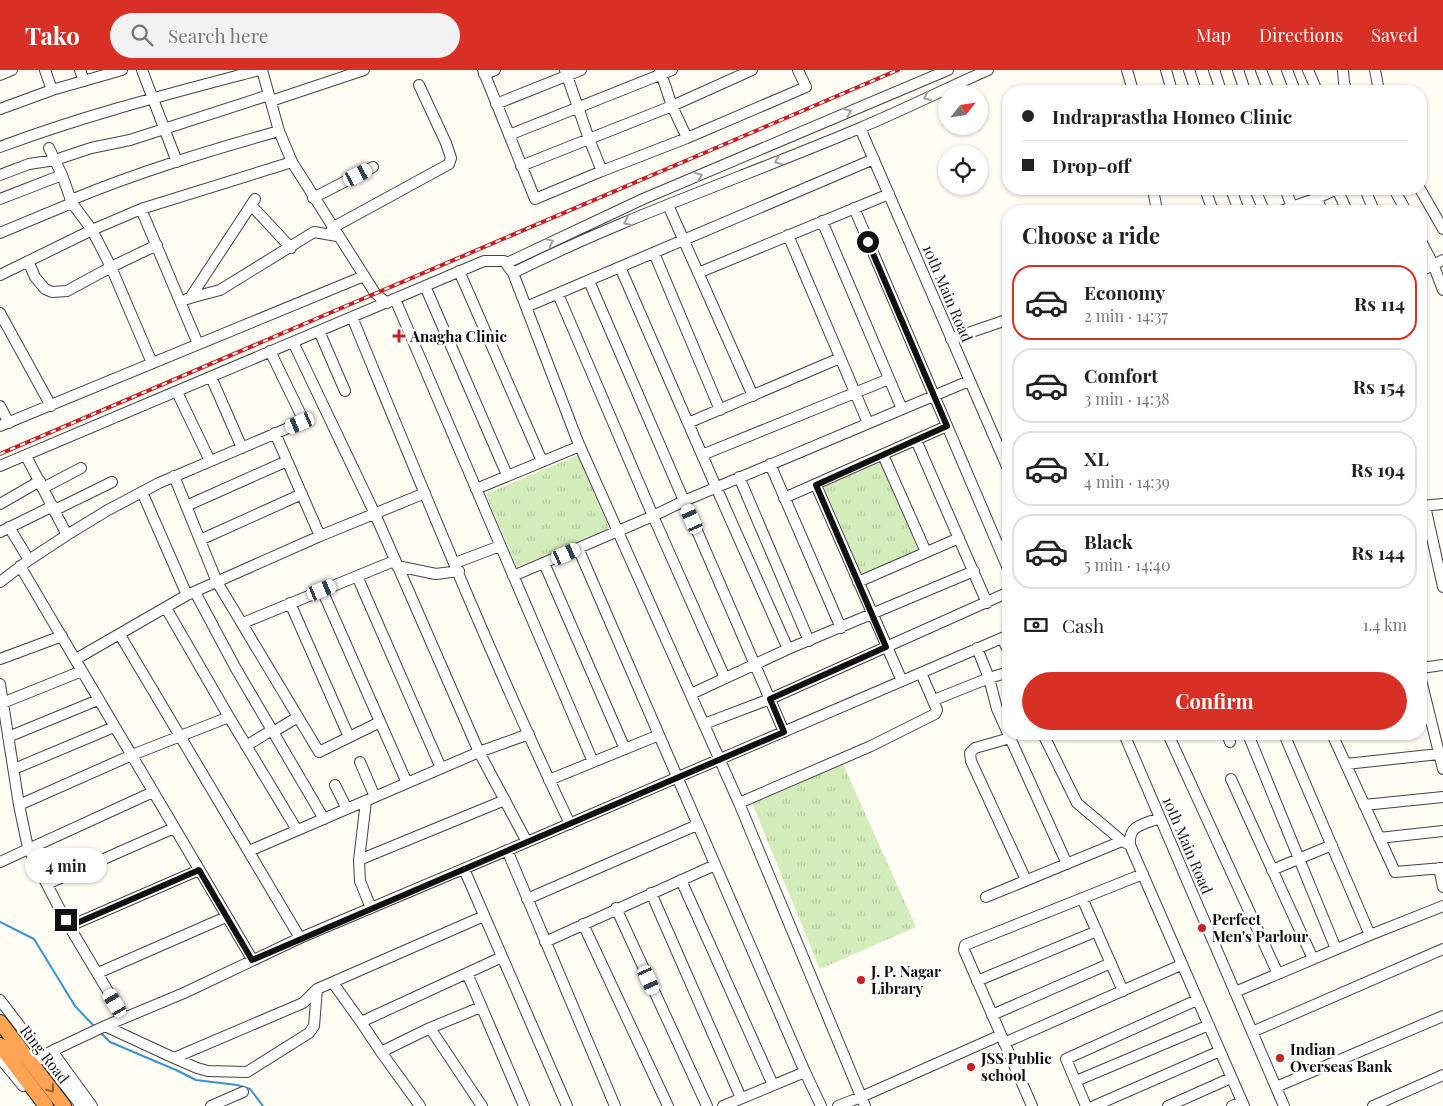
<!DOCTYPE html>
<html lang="en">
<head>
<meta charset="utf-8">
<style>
	body { margin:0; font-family:"Playfair Display",serif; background:#f2f2f2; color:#222; height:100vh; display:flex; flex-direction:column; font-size:19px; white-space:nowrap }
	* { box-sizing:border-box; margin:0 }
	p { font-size:16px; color:#767676 }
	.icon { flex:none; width:28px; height:28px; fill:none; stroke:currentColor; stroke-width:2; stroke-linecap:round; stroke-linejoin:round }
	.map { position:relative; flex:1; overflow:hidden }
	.drawer { position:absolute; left:1002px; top:135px; width:425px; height:535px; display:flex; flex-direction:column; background:#fff; border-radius:20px; box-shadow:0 1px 4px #0004 }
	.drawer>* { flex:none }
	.banner { position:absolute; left:1002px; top:15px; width:425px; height:110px; border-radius:20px; box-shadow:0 1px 4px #0004; display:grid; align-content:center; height:110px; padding:0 20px; background:#fff }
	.needle { width:32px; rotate:60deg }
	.fabs { position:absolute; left:938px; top:15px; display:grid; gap:10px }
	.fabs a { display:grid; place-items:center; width:50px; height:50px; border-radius:50%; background:#fff; box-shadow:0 1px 4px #0004; font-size:25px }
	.end { position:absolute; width:22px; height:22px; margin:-11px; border:6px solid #101010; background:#fff; box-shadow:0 0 0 2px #fff }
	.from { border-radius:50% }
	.bubble { position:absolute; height:35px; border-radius:18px; background:#fff; box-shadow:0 1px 4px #0004; font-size:16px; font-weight:700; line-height:35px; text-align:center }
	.car { position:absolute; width:15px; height:30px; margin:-15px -8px; border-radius:6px; box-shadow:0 0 4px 1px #0007; background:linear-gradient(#fff 24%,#345 0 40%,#fff 0 76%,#345 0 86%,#fff 0) }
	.banner b { display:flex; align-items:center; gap:18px; height:48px; font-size:19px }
	.banner b+b { border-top:1px solid #e0e0e0 }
	.banner i { width:12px; height:12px; background:#222 }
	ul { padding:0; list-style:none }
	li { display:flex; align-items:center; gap:15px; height:75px; margin:0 10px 8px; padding:0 10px; border:2px solid #e0e0e0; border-radius:20px }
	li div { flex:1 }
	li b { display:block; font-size:19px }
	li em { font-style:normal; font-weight:700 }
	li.active { border-color:#d93025 }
	li>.icon { width:45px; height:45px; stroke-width:1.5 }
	h2 { padding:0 20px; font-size:22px; line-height:60px }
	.pay { display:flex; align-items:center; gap:12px; height:55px; padding:0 20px; font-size:19px }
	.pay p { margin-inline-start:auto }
	.primary-button { display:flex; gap:10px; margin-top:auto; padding:10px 20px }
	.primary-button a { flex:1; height:58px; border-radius:30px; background:#d93025; color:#fff; font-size:20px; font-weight:700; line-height:58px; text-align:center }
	header { display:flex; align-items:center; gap:30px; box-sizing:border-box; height:70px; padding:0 25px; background:#d93025; color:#fff }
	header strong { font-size:24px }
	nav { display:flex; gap:28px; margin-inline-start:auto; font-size:18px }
	.search { width:350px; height:45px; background:#f2f2f2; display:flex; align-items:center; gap:12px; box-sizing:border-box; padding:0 18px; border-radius:28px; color:#767676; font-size:19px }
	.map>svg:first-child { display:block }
	.grass { fill:url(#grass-tufts) }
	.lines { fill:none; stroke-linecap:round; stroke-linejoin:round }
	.stream { stroke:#3793d6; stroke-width:2 }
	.minor-casing { stroke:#434343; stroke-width:12 }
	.highway-casing { stroke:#212121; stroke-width:16 }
	.minor { stroke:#fff; stroke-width:10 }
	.highway { stroke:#fda454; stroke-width:14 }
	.rail-casing { stroke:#cb1e23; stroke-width:4 }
	.rail { stroke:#fff; stroke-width:2; stroke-dasharray:5.5; stroke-linecap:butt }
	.oneway { stroke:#9f9f9f }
	.oneway2 { stroke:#926135 }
	.route { stroke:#101010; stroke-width:6 }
	.poi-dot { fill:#cb1e23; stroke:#fff; stroke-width:2 }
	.labels { text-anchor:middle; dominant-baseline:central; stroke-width:5; stroke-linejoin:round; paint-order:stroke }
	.street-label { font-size:15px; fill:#101010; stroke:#fff }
	.poi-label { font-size:15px; font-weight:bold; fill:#101010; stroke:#fff; text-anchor:start }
</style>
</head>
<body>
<header>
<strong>Tako</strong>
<div class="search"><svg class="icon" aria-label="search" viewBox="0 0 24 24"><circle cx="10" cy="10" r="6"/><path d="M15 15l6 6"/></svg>Search here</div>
<nav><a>Map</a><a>Directions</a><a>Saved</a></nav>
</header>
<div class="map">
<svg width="1443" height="1036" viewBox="0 0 1443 1036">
	<defs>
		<pattern id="grass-tufts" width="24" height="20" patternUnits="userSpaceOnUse" patternTransform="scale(1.25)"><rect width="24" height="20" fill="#d3edba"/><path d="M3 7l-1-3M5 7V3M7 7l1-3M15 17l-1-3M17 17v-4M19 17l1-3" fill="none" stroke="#b4ca9f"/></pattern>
	</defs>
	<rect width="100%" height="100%" fill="#fffdf4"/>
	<path class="grass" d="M578 385 609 458 517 497 486 424Z
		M881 392 918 480 862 505 824 417Z
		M842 692 916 857 820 899 752 733Z"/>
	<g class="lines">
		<path class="stream" d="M0 852 34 869 75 936 93 955
			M102 964 110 972 176 1000 196 1010 237 1015 250 1019 263 1036"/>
		<g class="minor-casing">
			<path id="minor" d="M45 0 52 20
				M80 0 84 11
				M142 0 177 92
				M262 0 279 61 292 92 375 223 387 233
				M483 0 535 129 602 101 687 68 806 17 798 0
				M565 0 589 69 602 101
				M660 0 672 36 687 68
				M1127 0 1133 21
				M1166 0 1172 21
				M1189 0 1196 21
				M1214 0 1221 21
				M1238 0 1245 21
				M1261 0 1269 21
				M1287 0 1295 21
				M1308 0 1317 21
				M1343 0 1344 13 1347 21
				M1375 0 1379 21
				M484 4 495 0
				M0 5 12 0
				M271 31 364 0
				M496 34 581 0
				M0 39 52 20 122 0
				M860 58 1009 401
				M509 65 672 0
				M0 77C85 45 172 23 259 0
				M49 78 62 105 72 133 92 160 111 197 152 293
				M521 96 672 36 752 0
				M0 105 29 94 55 90 91 78 130 70 269 25
				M1153 119 1157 141
				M1205 119 1213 141
				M1231 119 1239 141
				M1255 119 1264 141
				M1285 119 1294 141
				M1313 119 1322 141
				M1337 119 1347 141
				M1365 119 1374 141
				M1394 119 1406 141
				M1420 119 1443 159
				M313 128 373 97
				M0 129 62 105
				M71 130C138 102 208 81 279 61
				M251 135 291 178
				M668 135 753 326
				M854 138 1009 501
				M141 139 198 274
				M1281 141 1317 128 1337 119
				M822 151 902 339
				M332 158 449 94 451 88 446 73 419 15
				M0 163 72 133
				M788 165 868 353
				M1421 171 1433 194 1443 220
				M654 183 720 340
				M28 191 35 207 45 219 52 222 67 221 111 197 157 175
				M507 193 643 129 948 0
				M620 197 716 417 788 579
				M459 201 542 391
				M1421 201 1443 190
				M513 203C625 147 744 107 860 58 903 40 945 19 988 0
				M698 203 889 124
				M0 205 92 160 141 139 292 92
				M589 211 784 662
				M425 216 507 405
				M558 224 653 446 725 608
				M190 228 220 220 314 162 337 166
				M187 229 190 228 255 129
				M395 229 593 692
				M526 237 874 89
				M0 243 51 336
				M352 247C422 417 491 588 570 754
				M319 261 345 321
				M951 269 1009 249
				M293 272 375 444 479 682 527 772
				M211 307 242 378
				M177 322 210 391
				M0 336 9 353
				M688 353 840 288
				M0 356 364 206
				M275 363 320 466
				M916 370 987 533
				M702 385 889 309
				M883 385 926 482
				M26 386 67 465
				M770 394 841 558
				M0 396 484 191H504L513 203 578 372 739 733 865 1036
				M174 406 217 512 319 682 380 652
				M739 407 809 571
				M816 415 902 611
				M43 418 81 398
				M476 419 580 376
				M142 422 187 525
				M784 428 947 356
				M0 434 40 411
				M186 436 287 391
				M1421 436 1443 434
				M1425 436 1443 517
				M55 440 112 412
				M9 457 29 490
				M0 462 53 436
				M200 470 302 424
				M578 478 805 1002 821 1036
				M455 493 500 476
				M544 493 625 679
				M20 496 252 889
				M397 496 436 504 459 501
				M357 506 441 698
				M513 506 653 446 684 431 969 311
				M0 512 29 490 67 465 108 440 159 413 300 353 302 347 270 281
				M858 512 959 468
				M322 520 407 713
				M195 522 235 597 324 749
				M290 533 349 667
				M166 538 229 647 297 760
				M243 553 394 491
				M120 565 300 868
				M1002 568 1009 582
				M977 578 989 608 997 639 1067 794
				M0 589 62 566
				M76 589 187 525 320 466 425 423
				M1421 598 1443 595
				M1421 610 1443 699
				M0 614 19 735 28 778 66 851 124 948
				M691 624 788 579 974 501
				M934 630 989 608 1009 602
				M0 634 82 601
				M704 654 770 629 1009 522
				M273 662 298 647
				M1043 664 1077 733 1122 771 1130 775 1244 1036
				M1124 664 1284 1036
				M1168 664 1278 904
				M1227 664 1230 672
				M1249 664 1250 669 1336 879
				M1284 664 1370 865
				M1332 664 1395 802 1443 798
				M8 667 98 630
				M1010 668 975 678 970 683 971 691 1026 810
				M246 676 272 660
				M360 692 375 727
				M1346 694 1439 684
				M14 699 114 657
				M1231 709 1313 889
				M549 710 659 665
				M335 715 347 739
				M366 731 359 790 360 811 371 838
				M739 733 871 676 935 644 937 640 921 603
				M19 735 132 685 229 647
				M1364 735 1443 727
				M1379 768 1443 761
				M1130 775C1128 755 1144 754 1160 748
				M507 780 615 1036
				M249 781 479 682 529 664
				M359 790 505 730
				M0 792 153 722
				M1439 798 1443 817
				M464 799 567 1036
				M1272 800 1332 775
				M681 810 773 1015
				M47 814 174 758
				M651 823 741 1028
				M986 827 1122 771
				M1082 828 1123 921
				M527 829 697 755
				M616 838 707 1036
				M583 854 668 1036
				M70 856 199 800
				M545 872 715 795
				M98 903 226 847
				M467 903 524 1036
				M977 911 1097 861
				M333 913 361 952 502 887
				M1235 922 1370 865 1443 836
				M0 930 81 1036
				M992 945 1111 893
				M361 952 381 982 430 958 481 937
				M105 956 174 988 303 933 317 919 484 846
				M430 958 482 1036
				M1252 962 1443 879
				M1004 973 1181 895
				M52 981 92 1036
				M381 982 420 1036
				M0 988 23 1016
				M174 988 197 998 208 1001 247 1002 309 963 314 956 317 919
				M33 995 43 986 52 981 105 956 184 923 300 868 527 772 1009 565
				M1076 1011 1209 955
				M1276 1017 1443 946
				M211 1036 243 1022
				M723 1036 805 1002
				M838 1036 861 1027 1001 965
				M1032 1036 964 880 965 875 1143 804
				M1086 1036 1066 989 1197 930
				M1094 1036 1220 981
				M1168 1036 1231 1008
				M1232 1036 1242 1032
				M1373 1036 1443 1005"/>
		</g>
		<g class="highway-casing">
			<path id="highway" d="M0 952 64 1036
				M0 975 46 1036"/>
		</g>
		<use href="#minor" class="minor"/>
		<use href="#highway" class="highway"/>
		<g class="rail-casing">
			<path id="rail" d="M0 384 898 0"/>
		</g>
		<use href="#rail" class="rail"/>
	</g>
	<defs><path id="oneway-chevron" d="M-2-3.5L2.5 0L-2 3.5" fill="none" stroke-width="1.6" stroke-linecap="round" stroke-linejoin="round" transform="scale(1.25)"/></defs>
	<g class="oneway">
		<use href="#oneway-chevron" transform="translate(927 27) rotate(156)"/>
		<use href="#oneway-chevron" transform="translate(848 42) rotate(-23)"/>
		<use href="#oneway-chevron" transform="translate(778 91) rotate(158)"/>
		<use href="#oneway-chevron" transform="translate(699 106) rotate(-23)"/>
		<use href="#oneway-chevron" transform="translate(627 152) rotate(157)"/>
		<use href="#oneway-chevron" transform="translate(550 172) rotate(-26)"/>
	</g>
	<use class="oneway2" href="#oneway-chevron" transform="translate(51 1019) rotate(52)"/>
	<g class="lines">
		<path class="route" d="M66 850 70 856 199 800 252 890 784 662 770 629 886 577 816 415 947 356 868 172"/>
	</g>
	<g class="poi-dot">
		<path d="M396.5 258.5h5v5h5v5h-5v5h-5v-5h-5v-5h5z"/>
		<circle cx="1202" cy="858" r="5"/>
		<circle cx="861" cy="910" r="5"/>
		<circle cx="1280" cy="988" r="5"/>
		<circle cx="971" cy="997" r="5"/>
	</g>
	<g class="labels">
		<g class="street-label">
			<text transform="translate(948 223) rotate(67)">10th Main Road</text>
			<text transform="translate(1188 775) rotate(67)">10th Main Road</text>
			<text transform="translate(45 984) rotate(52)">Ring Road</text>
		</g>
		<g class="poi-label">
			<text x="410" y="266">Anagha Clinic</text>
			<text x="1212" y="849">Perfect<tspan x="1212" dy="17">Men's Parlour</tspan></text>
			<text x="871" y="901">J. P. Nagar<tspan x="871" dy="17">Library</tspan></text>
			<text x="1290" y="979">Indian<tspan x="1290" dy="17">Overseas Bank</tspan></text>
			<text x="981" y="988">JSS Public<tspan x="981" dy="17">school</tspan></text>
		</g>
	</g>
</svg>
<div class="fabs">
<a><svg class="needle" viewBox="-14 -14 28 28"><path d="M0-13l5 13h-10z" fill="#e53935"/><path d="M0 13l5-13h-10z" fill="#767676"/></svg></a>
<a><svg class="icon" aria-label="locate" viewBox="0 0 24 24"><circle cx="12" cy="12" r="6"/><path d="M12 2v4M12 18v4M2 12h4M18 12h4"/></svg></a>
</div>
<i class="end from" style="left:868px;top:172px"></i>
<i class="end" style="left:66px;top:850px"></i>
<div class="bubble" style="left:25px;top:778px;width:82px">4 min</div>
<i class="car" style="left:358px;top:105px;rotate:63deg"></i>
<i class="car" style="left:300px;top:353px;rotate:247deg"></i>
<i class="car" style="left:692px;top:449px;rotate:336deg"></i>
<i class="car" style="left:566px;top:484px;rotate:66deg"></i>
<i class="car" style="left:322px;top:520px;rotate:68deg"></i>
<i class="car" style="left:649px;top:910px;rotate:156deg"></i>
<i class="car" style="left:115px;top:933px;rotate:330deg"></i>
<div class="banner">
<b><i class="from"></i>Indraprastha Homeo Clinic</b>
<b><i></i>Drop-off</b>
</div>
<section class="drawer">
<h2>Choose a ride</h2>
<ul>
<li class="active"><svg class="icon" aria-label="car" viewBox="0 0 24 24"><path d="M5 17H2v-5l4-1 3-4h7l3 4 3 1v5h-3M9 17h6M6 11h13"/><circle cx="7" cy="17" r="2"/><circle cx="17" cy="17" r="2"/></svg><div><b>Economy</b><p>2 min · 14:37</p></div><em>Rs 114</em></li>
<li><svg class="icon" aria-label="car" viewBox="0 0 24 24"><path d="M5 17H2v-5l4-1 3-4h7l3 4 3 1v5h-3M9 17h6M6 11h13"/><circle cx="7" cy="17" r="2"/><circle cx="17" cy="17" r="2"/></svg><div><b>Comfort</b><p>3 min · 14:38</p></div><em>Rs 154</em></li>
<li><svg class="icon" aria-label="car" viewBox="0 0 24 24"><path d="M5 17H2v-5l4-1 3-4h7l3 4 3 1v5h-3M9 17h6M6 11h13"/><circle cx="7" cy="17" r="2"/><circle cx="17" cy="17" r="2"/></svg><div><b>XL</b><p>4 min · 14:39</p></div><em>Rs 194</em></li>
<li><svg class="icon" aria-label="car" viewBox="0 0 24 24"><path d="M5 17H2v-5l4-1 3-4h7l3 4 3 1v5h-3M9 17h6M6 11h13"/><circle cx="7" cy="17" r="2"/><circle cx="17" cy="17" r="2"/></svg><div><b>Black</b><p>5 min · 14:40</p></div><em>Rs 144</em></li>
</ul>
<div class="pay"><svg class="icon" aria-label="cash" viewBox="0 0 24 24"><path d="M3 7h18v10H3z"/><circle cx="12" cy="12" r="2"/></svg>Cash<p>1.4 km</p></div>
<div class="primary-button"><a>Confirm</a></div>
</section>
</div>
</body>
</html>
